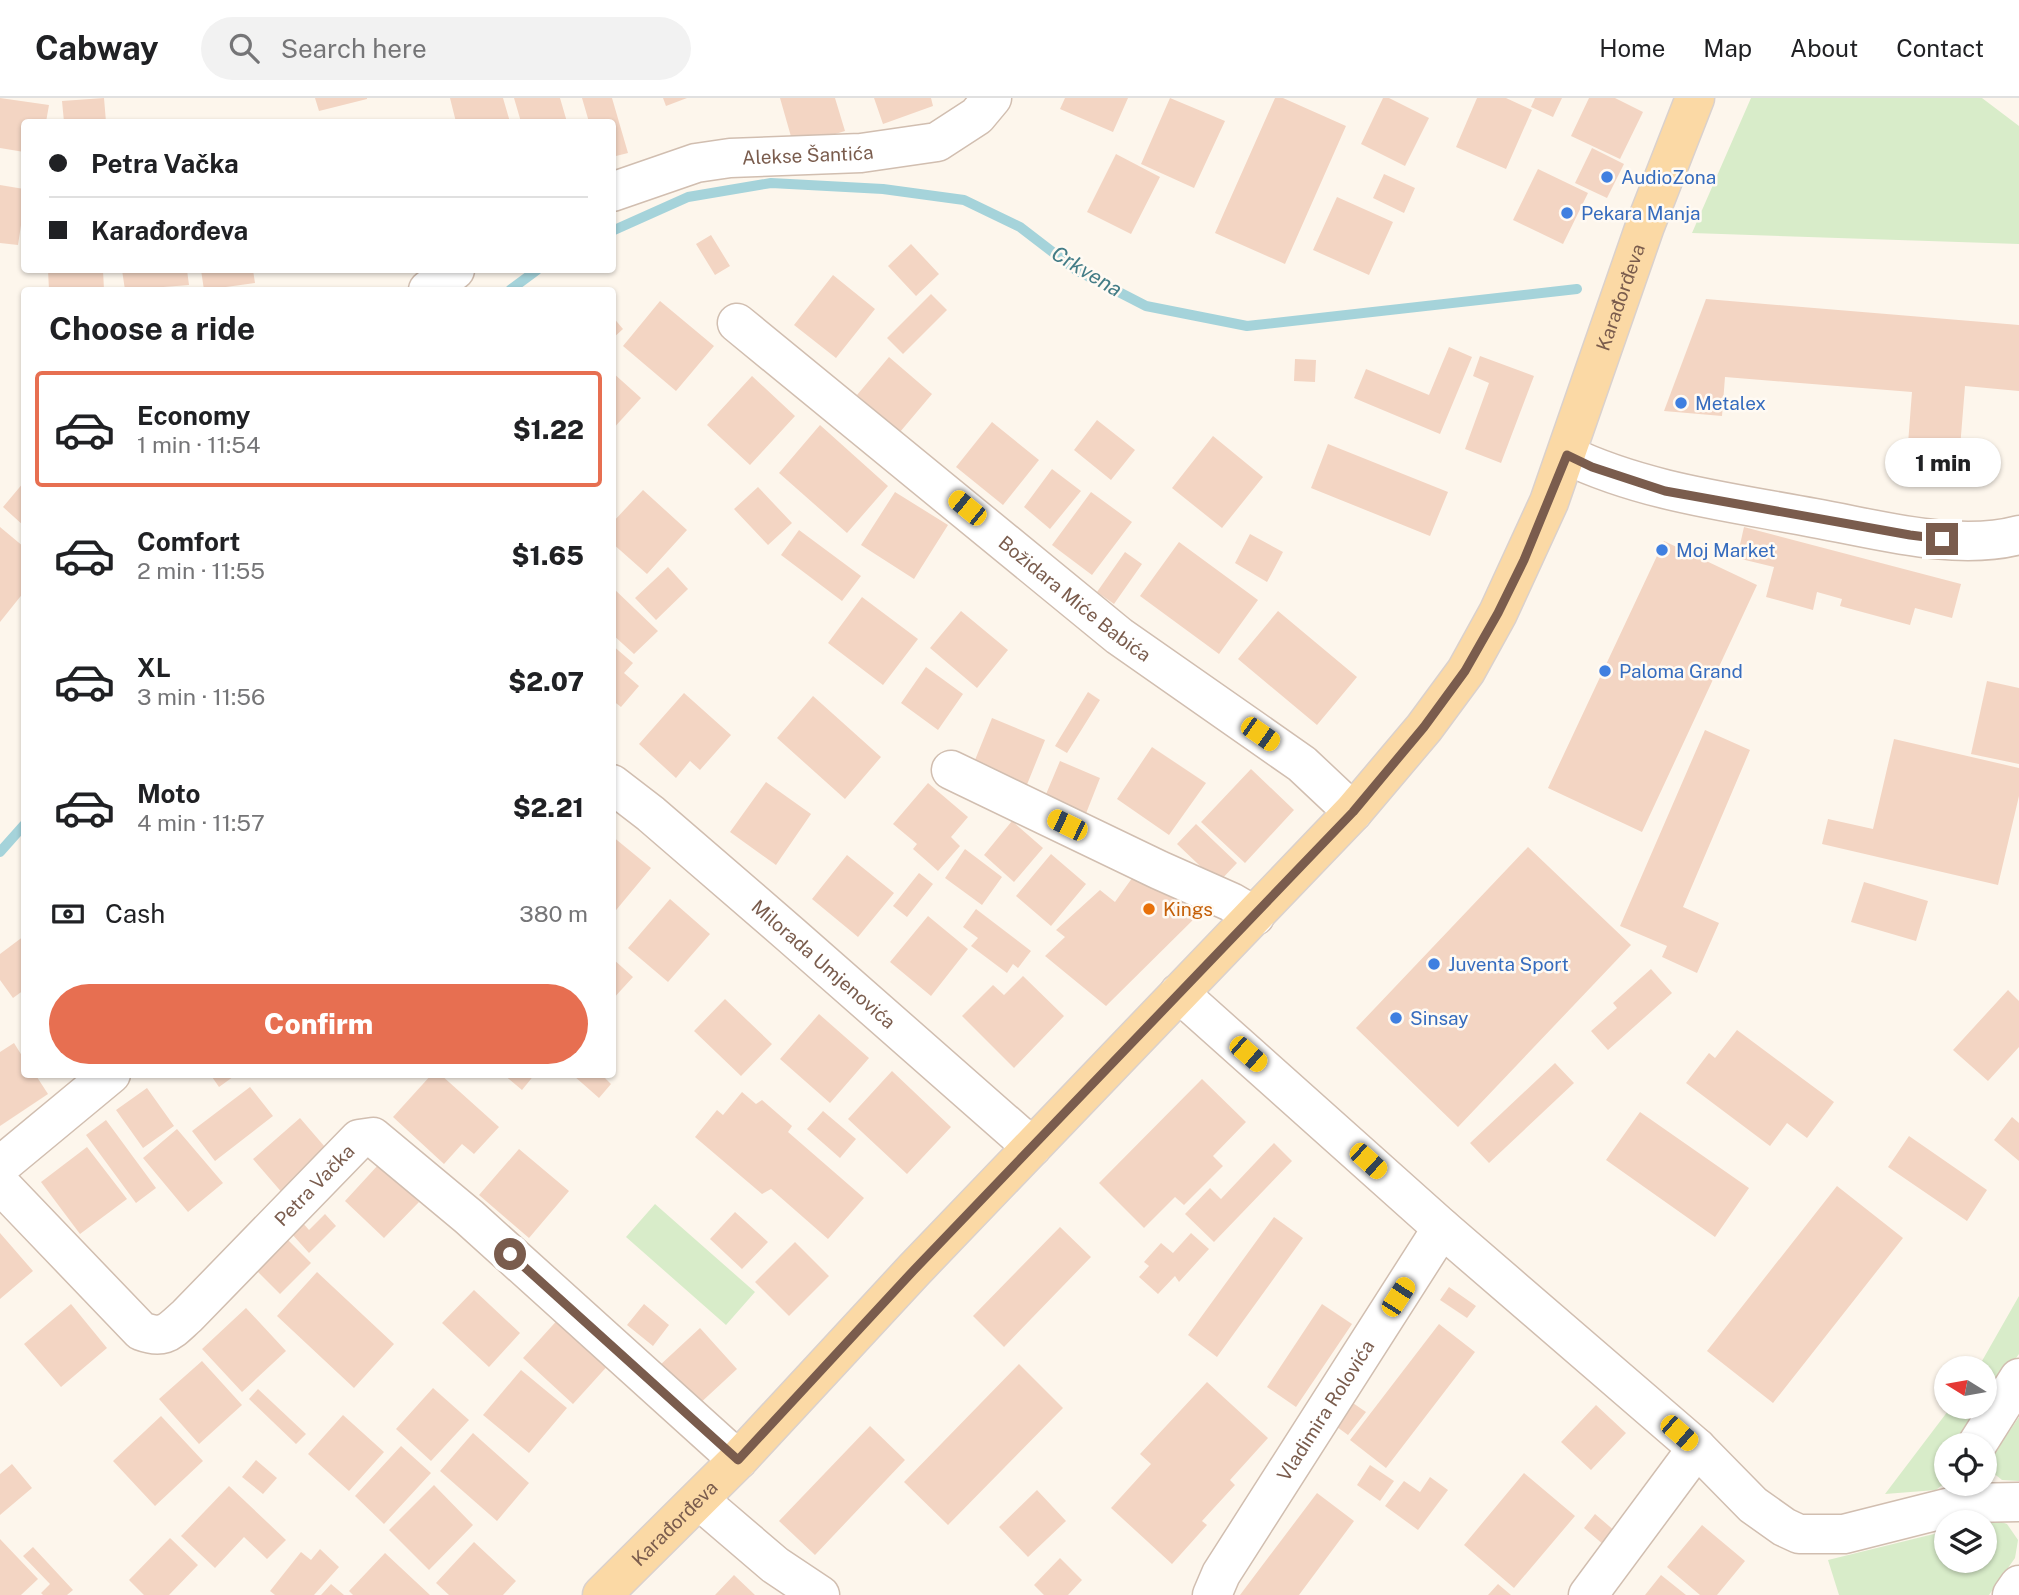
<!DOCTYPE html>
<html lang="en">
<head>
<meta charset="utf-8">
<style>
	body { margin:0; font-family:"Public Sans",sans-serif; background:#f2f2f2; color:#202124; height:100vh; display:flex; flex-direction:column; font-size:26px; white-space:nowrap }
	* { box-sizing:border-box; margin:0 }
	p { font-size:23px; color:#757577 }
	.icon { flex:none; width:38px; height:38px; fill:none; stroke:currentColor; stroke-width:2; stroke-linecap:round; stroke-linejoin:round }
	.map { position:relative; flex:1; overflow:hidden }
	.panel { position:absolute; left:21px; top:189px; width:595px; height:791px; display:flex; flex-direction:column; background:#fff; border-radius:7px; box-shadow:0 2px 5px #0004 }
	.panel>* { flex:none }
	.banner { position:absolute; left:21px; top:21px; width:595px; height:154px; border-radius:7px; box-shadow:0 2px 5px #0004; display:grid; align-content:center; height:154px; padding:0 28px; background:#fff }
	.needle { width:46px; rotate:281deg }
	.controls { position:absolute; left:1934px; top:1258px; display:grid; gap:14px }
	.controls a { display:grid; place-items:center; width:63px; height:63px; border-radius:50%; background:#fff; box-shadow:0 2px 5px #0004; font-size:35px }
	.end { position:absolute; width:32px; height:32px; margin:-16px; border:9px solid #7a5c4d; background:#fff; box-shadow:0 0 0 4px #fff }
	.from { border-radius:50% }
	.bubble { position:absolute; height:49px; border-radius:24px; background:#fff; box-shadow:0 2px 5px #0004; font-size:23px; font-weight:800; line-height:49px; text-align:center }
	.car { position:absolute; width:21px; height:42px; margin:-21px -10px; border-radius:9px; box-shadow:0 0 5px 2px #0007; background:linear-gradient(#f5c518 24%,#345 0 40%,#f5c518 0 76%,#345 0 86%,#f5c518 0) }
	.banner b { display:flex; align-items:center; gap:24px; height:66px; font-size:26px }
	.banner b+b { border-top:2px solid #e0e0e0 }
	.banner i { width:18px; height:18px; background:#202124 }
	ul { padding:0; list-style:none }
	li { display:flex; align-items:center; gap:21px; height:116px; margin:0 14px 10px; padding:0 14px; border:4px solid transparent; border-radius:7px }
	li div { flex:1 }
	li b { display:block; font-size:26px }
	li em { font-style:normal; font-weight:800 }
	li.on { border-color:#e76f51 }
	li>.icon { width:63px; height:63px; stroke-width:1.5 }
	h2 { padding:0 28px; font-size:32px; line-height:84px }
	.pay { display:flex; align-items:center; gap:18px; height:77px; padding:0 28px; font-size:26px }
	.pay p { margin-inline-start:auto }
	.primary-button { display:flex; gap:14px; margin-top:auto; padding:14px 28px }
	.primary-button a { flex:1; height:80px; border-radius:42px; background:#e76f51; color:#fff; font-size:28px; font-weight:800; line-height:80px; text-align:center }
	header { display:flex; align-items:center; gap:42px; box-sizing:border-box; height:98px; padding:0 35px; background:#fff; border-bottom:2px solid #e0e0e0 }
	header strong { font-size:33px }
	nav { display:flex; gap:38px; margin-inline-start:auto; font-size:24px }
	.search { width:490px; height:63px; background:#f2f2f2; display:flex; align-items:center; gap:18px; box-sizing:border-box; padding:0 24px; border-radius:38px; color:#757577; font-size:26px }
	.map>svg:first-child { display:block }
	.green { fill:#d8ecc9 }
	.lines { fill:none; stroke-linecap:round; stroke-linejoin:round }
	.stream { stroke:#a5d3da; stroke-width:10 }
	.building { fill:#f3d5c3 }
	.minor-casing { stroke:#d1beb0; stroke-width:41 }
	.major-casing { stroke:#dad1cd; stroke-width:41 }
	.minor { stroke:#fff; stroke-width:38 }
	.major { stroke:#fbd9a5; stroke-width:38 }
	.route { stroke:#7a5c4d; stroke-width:9 }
	.shop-dot { fill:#3f7fe0; stroke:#fffaf3; stroke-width:2.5 }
	.food-dot { fill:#e8710a; stroke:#fffaf3; stroke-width:2.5 }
	.labels { text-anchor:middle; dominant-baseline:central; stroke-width:5; stroke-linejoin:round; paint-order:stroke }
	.street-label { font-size:19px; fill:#7a5c4d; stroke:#fffaf3 }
	.shop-label { font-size:19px; fill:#366cbe; stroke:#fffaf3; text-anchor:start }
	.food-label { font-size:19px; fill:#c56008; stroke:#fffaf3; text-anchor:start }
	.water-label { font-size:21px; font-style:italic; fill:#437c86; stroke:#fffaf3 }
</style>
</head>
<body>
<header>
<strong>Cabway</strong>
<div class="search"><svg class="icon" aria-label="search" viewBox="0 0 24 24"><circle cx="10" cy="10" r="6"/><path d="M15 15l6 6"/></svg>Search here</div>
<nav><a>Home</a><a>Map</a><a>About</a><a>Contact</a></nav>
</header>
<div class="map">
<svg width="2019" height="1497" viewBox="0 0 2019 1497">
	<rect width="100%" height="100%" fill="#fdf6ec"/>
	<path class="green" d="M1751 0H1982L2019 28V146L1692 135Z
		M655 1106 755 1194 726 1227 626 1139Z
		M2019 1198V1256L1985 1303 1984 1270H1978Z
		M1951 1309H1980L1960 1336 1956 1347 1946 1348V1384L1936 1392 1885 1396Z
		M2019 1319V1383L2002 1382 1992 1374V1359Z
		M1993 1421 2007 1426 2018 1442 2015 1460 1989 1497H1839L1828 1462 1946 1433V1463H1984V1424H1980Z"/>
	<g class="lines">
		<path class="stream" d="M612 133 688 99 771 85 883 91 964 102 1020 129 1076 172 1146 208 1247 228 1577 191
			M510 192 537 172
			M0 754 24 727"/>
	</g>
	<path class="building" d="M0 0 49 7 46 24H24V54L0 50Z
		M104 0 106 24H64L62 3Z
		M315 0H367V1L319 13Z
		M450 0H503L510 24H456Z
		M514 0H560L567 24H521Z
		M582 0H612L628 55 612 59V24H589Z
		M663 0H687L666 8Z
		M780 0H835L845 33 794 49Z
		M874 0H931L933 8 883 26Z
		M1065 0H1128L1113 34 1060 11Z
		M1170 0 1225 23 1194 90 1141 66Z
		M1275 0H1283L1346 28 1285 166 1215 135Z
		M1383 0H1389L1429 20 1405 68 1361 46Z
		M1477 0H1506L1532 12 1506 71 1456 49Z
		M1535 0H1562L1553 19 1531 9Z
		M1589 0H1615L1643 14 1620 61 1571 38Z
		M1592 50 1624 66 1607 100 1575 85Z
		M1116 56 1160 79 1131 136 1087 114Z
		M1538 71 1588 95 1563 146 1513 122Z
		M1384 76 1415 90 1404 115 1373 100Z
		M0 87 24 91V107L18 147 0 145Z
		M1337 99 1393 124 1369 177 1313 152Z
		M711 137 730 168 715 177 696 146Z
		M911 146 939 176 916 198 888 168Z
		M48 172H103L104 192H49Z
		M122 172H187L189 187 125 192Z
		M201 172H253L255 185 204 192Z
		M833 177 875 211 836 260 794 227Z
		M931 196 947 212 903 256 887 240Z
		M1706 201 2019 227V293L1965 288 1960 350 1908 346 1912 294 1725 279 1722 318 1664 313Z
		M660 203 714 248 676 293 623 248Z
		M612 218 623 231 612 241Z
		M1449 249 1472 259 1440 336 1354 300 1366 271 1429 297Z
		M1480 258 1534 278 1501 365 1465 351 1489 285 1473 278Z
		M889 259 932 296 900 334 857 297Z
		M1295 261 1316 262 1315 284 1294 283Z
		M612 274 641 300 612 332Z
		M752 278 795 318 750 367 707 327Z
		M1097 322 1135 352 1111 382 1074 352Z
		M992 324 1039 362 1003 407 956 369Z
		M820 327 888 388 847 435 779 375Z
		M1213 338 1263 379 1222 430 1172 390Z
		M1328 346 1448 394 1430 438 1311 390Z
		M1052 371 1081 393 1050 431 1024 409Z
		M24 384V428L3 409Z
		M758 389 792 425 768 447 734 411Z
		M643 392 687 432 647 476 612 445V425Z
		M895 394 948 427 914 481 861 447Z
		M1091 394 1132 424 1092 477 1052 447Z
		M0 429 24 449V494L0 524Z
		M1744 429 1961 486 1952 520 1915 510 1910 527 1840 508 1842 501 1817 494 1813 512 1766 499 1774 469 1737 460Z
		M799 432 861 478 842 503 781 457Z
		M1250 436 1283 454 1267 484 1235 465Z
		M1664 443 1757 487 1642 734 1548 690Z
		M1179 444 1258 502 1219 556 1140 498Z
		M1125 454 1142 466 1114 506 1097 494Z
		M668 469 688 491 656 522 635 500Z
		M612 489 658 533 634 556 612 536Z
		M862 499 918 541 883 587 828 545Z
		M961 513 1008 552 977 590 930 550Z
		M1278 513 1357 579 1317 627 1238 561Z
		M612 547 633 565 624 575 639 588 621 609 612 602Z
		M926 569 963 596 938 632 901 605Z
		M1987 583 2019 590V666L1971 656Z
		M1088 594 1100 602 1067 655 1055 648Z
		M684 595 731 637 700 672 690 663 676 680 639 646Z
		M813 598 881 659 845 701 777 640Z
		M992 620 1045 642 1026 689 973 667Z
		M1705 632 1750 652 1683 809 1719 825 1697 875 1662 859 1667 848 1620 828Z
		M1894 641 2019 670V698L1998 787 1822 746 1828 721 1873 731Z
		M1152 649 1206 685 1169 737 1117 701Z
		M1060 663 1100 680 1085 718 1044 701Z
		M1251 671 1294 712 1245 765 1201 724Z
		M766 684 811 716 776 767 730 734Z
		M928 685 968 719 951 739 960 748 938 773 913 751 917 746 893 726Z
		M1012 723 1043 750 1014 784 984 757Z
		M1196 726 1237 765 1218 785 1177 746Z
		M612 738 651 770 612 817Z
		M1528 749 1631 847 1458 1029 1356 930Z
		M965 751 1002 779 982 807 945 780Z
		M1051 756 1086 786 1051 828 1016 798Z
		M847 757 894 795 858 839 812 801Z
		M919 775 933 786 907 819 893 808Z
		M1135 776 1203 812 1106 908 1045 858 1065 839 1056 832 1100 792 1115 804Z
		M1864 784 1928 803 1916 843 1851 824Z
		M670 801 710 836 668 884 628 850Z
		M976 811 1031 853 1018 870 1013 866 1007 875 971 848 978 840 963 829Z
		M928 818 968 851 931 898 890 864Z
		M24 838V892L13 900 0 882V856Z
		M612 860 633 879 612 902Z
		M1651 871 1672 895 1608 952 1591 933 1617 910 1613 905Z
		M1023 878 1064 918 1014 970 962 918 993 887 1004 897Z
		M2008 892 2019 903V949L1988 983 1953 952Z
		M725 901 772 946 741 978 694 933Z
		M819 916 869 960 830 1005 780 961Z
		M1737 932 1834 1004 1807 1040 1787 1025 1770 1048 1686 985 1709 955 1715 960Z
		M14 945 24 961V976H35L48 996 0 1028V954Z
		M1555 965 1574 985 1489 1065 1470 1045Z
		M892 973 951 1029 907 1076 848 1021Z
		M210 976H237L219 989Z
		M432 976H440L499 1029 474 1056 462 1046 444 1066 393 1019Z
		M503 976H535L522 992Z
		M575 976H601L611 986 599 1000 574 978Z
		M1202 981 1246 1024 1213 1058 1223 1068 1184 1107 1175 1099 1144 1130 1099 1085Z
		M250 989 273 1018 215 1063 192 1033Z
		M147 990 174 1028 143 1050 116 1012Z
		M742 994 756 1006 762 1002 792 1028 788 1034 864 1100 828 1141 771 1091 762 1096 695 1039 717 1012 723 1017Z
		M823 1013 856 1041 840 1060 807 1031Z
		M1640 1014 1749 1090 1715 1139 1606 1062Z
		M2012 1019 2019 1025V1063L1994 1042Z
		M300 1020 331 1056 284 1097 253 1061Z
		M106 1022 156 1090 136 1105 86 1037Z
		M177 1031 223 1085 188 1114 143 1060Z
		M1909 1038 1987 1092 1967 1123 1888 1069Z
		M1274 1045 1292 1063 1214 1144 1185 1116 1210 1090 1221 1101Z
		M87 1049 127 1101 80 1136 41 1084Z
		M519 1051 569 1093 529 1140 479 1097Z
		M379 1066 419 1104 384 1140 345 1103Z
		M1837 1088 1903 1140 1773 1305 1707 1253Z
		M735 1114 768 1144 742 1171 710 1141Z
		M325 1116 336 1128 309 1155 291 1135 302 1124 309 1132Z
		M1274 1119 1303 1140 1217 1259 1188 1237Z
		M1060 1129 1091 1159 1004 1249 973 1218Z
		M0 1135 33 1173 0 1201Z
		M1191 1135 1209 1151 1179 1184 1175 1178 1158 1196 1139 1179 1149 1168 1144 1164 1161 1145 1173 1155Z
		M286 1140 311 1165 280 1196 255 1171Z
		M795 1144 829 1178 789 1218 755 1184Z
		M317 1174 394 1246 354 1290 277 1218Z
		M1449 1189 1476 1208 1467 1220 1440 1202Z
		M474 1192 520 1235 489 1269 442 1225Z
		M71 1206 107 1250 61 1289 24 1246Z
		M644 1206 669 1227 653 1248 627 1227Z
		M1322 1206 1352 1226 1296 1309 1267 1289Z
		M246 1210 286 1253 242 1294 202 1251Z
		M561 1218 611 1264 573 1306 523 1260Z
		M1439 1226 1475 1254 1386 1370 1350 1342Z
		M700 1230 737 1271 696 1309 659 1268Z
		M202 1263 242 1307 199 1346 159 1301Z
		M1019 1266 1063 1310 948 1427 904 1384Z
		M521 1272 567 1310 529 1355 483 1317Z
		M1207 1284 1268 1340 1230 1382 1235 1387 1202 1423 1207 1427 1172 1466 1111 1410 1151 1366 1140 1356Z
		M433 1290 469 1322 431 1363 396 1331Z
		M258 1291 306 1336 296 1346 249 1301Z
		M1350 1303 1366 1314 1348 1337 1333 1326Z
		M1596 1307 1626 1335 1591 1372 1561 1344Z
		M343 1317 384 1354 349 1393 308 1356Z
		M161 1318 203 1363 155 1408 113 1363Z
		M870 1328 905 1362 815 1457 779 1423Z
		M473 1335 529 1385 497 1423 440 1373Z
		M401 1348 431 1375 384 1426 355 1398Z
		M256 1362 277 1380 263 1396 242 1379Z
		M12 1366 32 1390 0 1417V1376Z
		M1370 1367 1394 1383 1380 1403 1357 1387Z
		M1524 1375 1575 1418 1514 1490 1464 1447Z
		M1430 1379 1448 1392 1418 1432 1385 1408 1404 1383 1420 1394Z
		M434 1387 473 1427 429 1472 389 1432Z
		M229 1388 286 1442 267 1461 244 1439 215 1470 181 1438Z
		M1037 1392 1066 1423 1028 1459 999 1429Z
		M1317 1395 1354 1423 1299 1497H1240Z
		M1595 1416 1616 1434 1604 1447 1584 1430Z
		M1702 1427 1745 1463 1717 1497H1700L1667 1469Z
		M170 1440 198 1467 169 1497H144L129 1482Z
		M0 1441 38 1481 21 1497H0Z
		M474 1444 516 1483 503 1497H449L436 1485Z
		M33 1449 73 1492 67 1497H43L41 1495 50 1486 23 1458Z
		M320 1451 339 1469 314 1497H275L270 1493 301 1454 311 1462Z
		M385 1455 430 1497H353L349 1493Z
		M1060 1460 1082 1482 1068 1497H1044L1034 1487Z
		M734 1477 755 1497H715Z
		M1661 1477 1686 1497H1645Z
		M331 1486 344 1497H321Z
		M1498 1486 1511 1497H1488Z"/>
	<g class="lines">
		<g class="minor-casing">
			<g id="minor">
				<path id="s1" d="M612 94 696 65 730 60 861 55 937 44 977 18 992 0"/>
				<path d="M428 192 455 172"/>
				<path id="s2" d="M737 225 1119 538 1302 666 1353 714"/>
				<path d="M1567 357C1644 394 1730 404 1814 420 1877 431 1956 454 2019 437"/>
				<path d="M951 672 1159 772 1231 804 1255 818"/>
				<path id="s3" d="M612 686 651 716 791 837 1032 1049"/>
				<path d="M1179 895 1442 1130 1697 1350 1753 1407 1784 1429 1799 1436H1844L1967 1405 2019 1404"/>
				<path d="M0 1068 111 976"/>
				<path id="s4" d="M0 1086 141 1233C165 1242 170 1233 187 1218L359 1041 373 1039 469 1119 738 1362"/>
				<path d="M1976 1348 2019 1280"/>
				<path d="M699 1402 775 1467 820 1497"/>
				<path id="s5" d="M1212 1497 1221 1476 1442 1130"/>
				<path d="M1588 1497 1697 1350"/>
				<path d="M2012 1497 2019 1487"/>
			</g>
		</g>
		<g class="major-casing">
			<g id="major">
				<path id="s6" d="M602 1497 738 1362 914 1172 1353 714 1424 630 1466 573 1498 515 1549 404 1645 128 1695 0"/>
			</g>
		</g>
		<use href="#minor" class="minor"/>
		<use href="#major" class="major"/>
	</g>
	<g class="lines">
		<path class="route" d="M510 1156 738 1362 914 1172 1353 714 1424 629 1465 573 1498 515 1524 462 1567 357 1592 369 1665 393 1910 437 1942 441"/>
	</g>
	<g class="shop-dot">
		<circle cx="1607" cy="79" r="7"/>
		<circle cx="1567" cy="115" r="7"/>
		<circle cx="1681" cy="305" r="7"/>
		<circle cx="1662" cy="452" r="7"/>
		<circle cx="1605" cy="573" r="7"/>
		<circle cx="1434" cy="866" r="7"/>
		<circle cx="1396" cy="920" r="7"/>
	</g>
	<circle class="food-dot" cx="1149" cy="811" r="7"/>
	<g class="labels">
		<g class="street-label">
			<text stroke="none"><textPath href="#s1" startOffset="201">Alekse Šantića</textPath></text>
			<text stroke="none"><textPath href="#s6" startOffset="1671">Karađorđeva</textPath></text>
			<text stroke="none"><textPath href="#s2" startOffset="436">Božidara Miće Babića</textPath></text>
			<text stroke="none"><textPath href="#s3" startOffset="278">Milorada Umjenovića</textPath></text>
			<text stroke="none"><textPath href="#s4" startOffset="439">Petra Vačka</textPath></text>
			<text stroke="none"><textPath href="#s5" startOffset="217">Vladimira Rolovića</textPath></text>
			<text stroke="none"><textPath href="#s6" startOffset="102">Karađorđeva</textPath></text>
		</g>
		<g class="shop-label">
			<text x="1621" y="79">AudioZona</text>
			<text x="1581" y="115">Pekara Manja</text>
			<text x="1695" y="305">Metalex</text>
			<text x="1676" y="452">Moj Market</text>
			<text x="1619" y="573">Paloma Grand</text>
			<text x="1448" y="866">Juventa Sport</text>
			<text x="1410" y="920">Sinsay</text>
		</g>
		<g class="food-label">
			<text x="1163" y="811">Kings</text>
		</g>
		<g class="water-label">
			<text transform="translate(1087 173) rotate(31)">Crkvena</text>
		</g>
	</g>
</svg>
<div class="controls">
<a><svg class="needle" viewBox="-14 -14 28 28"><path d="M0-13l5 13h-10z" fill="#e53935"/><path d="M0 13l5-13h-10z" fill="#757577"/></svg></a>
<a><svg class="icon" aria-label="locate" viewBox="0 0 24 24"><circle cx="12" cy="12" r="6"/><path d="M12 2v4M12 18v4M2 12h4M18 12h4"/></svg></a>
<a><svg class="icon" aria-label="layers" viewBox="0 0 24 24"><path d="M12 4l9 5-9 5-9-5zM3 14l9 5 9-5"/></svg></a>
</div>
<i class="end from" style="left:510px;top:1156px"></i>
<i class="end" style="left:1942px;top:441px"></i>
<div class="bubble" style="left:1885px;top:340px;width:116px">1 min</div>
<i class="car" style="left:967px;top:410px;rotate:309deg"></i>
<i class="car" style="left:1260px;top:636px;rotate:125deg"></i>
<i class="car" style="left:1067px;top:727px;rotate:296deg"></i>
<i class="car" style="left:1248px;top:956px;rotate:131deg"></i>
<i class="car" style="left:1368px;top:1063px;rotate:132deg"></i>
<i class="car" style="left:1398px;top:1199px;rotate:33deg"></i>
<i class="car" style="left:1679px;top:1335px;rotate:131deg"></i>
<div class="banner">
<b><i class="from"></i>Petra Vačka</b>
<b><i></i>Karađorđeva</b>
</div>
<section class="panel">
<h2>Choose a ride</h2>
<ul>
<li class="on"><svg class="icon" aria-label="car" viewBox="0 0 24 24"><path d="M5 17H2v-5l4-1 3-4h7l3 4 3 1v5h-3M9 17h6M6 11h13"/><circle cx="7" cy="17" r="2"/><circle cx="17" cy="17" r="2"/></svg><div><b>Economy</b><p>1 min · 11:54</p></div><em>$1.22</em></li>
<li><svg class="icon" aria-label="car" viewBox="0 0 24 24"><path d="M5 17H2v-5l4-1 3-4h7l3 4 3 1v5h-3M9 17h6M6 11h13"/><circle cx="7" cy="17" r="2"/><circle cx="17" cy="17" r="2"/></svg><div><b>Comfort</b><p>2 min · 11:55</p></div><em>$1.65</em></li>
<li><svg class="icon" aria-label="car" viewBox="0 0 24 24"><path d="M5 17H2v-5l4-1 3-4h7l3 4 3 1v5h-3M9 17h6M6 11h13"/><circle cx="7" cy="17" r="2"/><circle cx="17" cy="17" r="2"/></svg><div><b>XL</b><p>3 min · 11:56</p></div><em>$2.07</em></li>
<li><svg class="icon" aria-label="car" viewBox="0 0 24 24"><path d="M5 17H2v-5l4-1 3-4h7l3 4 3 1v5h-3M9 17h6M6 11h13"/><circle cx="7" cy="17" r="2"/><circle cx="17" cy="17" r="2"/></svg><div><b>Moto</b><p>4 min · 11:57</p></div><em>$2.21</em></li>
</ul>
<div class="pay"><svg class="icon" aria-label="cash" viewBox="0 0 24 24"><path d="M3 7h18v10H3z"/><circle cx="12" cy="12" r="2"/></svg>Cash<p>380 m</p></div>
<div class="primary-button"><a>Confirm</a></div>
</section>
</div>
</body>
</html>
